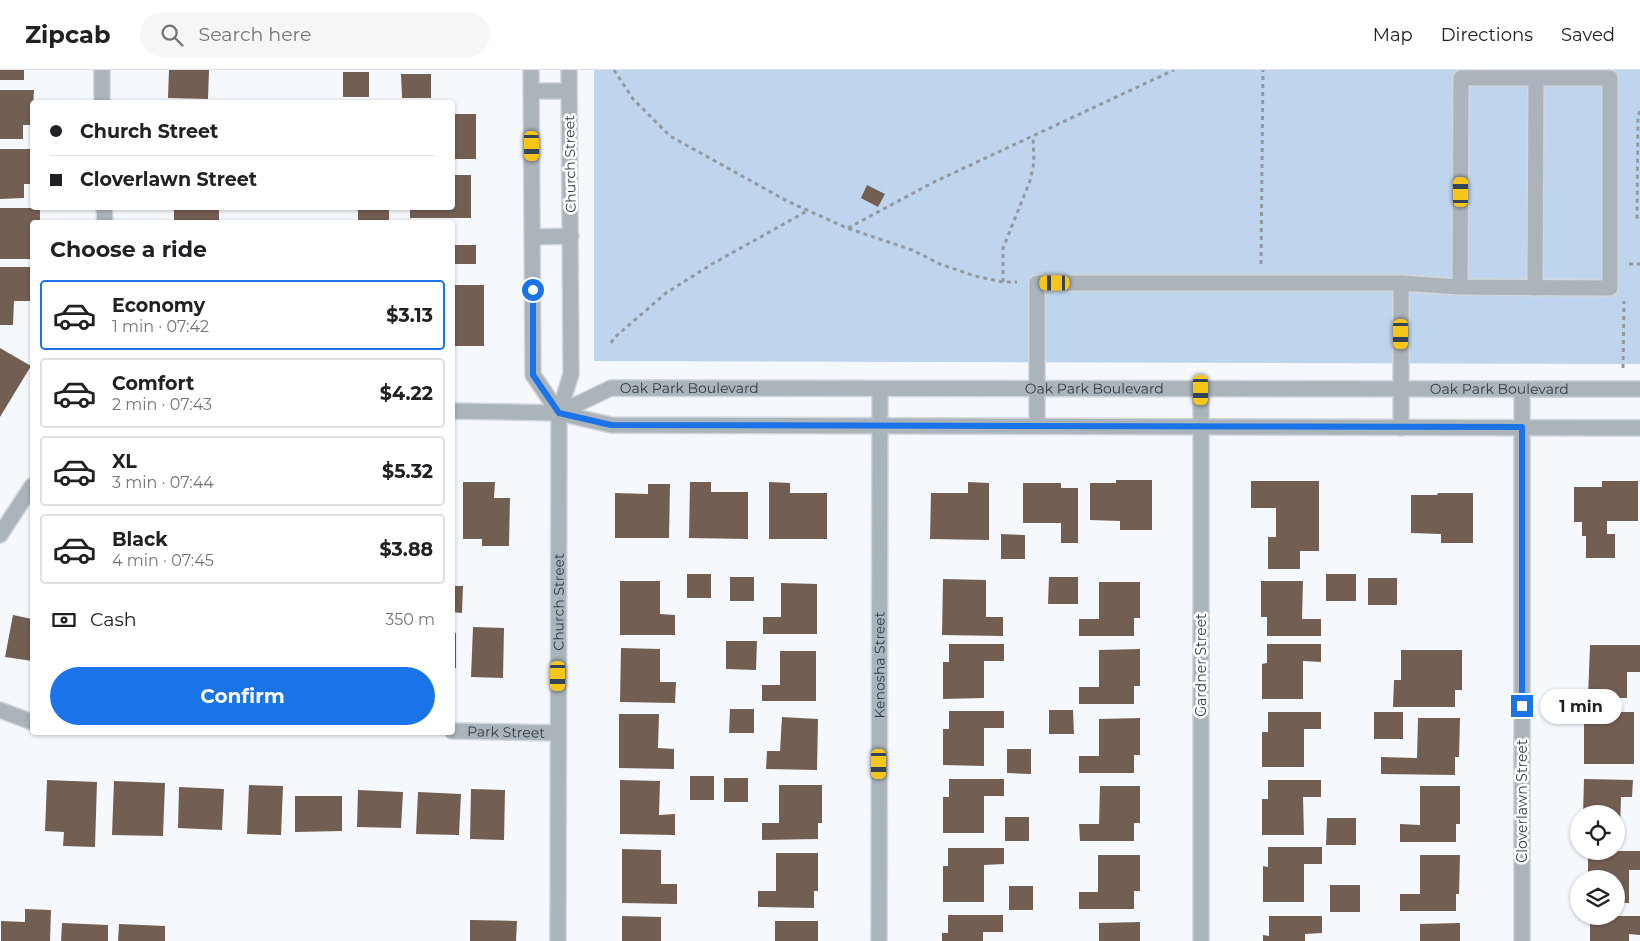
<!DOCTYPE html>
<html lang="en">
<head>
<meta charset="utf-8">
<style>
	body { margin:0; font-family:Montserrat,sans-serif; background:#f6f6f6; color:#202124; height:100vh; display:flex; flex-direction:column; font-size:19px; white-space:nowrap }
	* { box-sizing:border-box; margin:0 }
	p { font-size:16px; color:#757577 }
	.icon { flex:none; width:28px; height:28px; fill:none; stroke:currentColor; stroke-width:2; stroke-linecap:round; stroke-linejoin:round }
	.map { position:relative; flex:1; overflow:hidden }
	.drawer { position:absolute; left:30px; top:150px; width:425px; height:515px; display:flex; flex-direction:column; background:#fff; border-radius:5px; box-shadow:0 1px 4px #0004 }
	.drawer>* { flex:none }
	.banner { position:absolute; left:30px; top:30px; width:425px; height:110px; border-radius:5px; box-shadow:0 1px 4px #0004; display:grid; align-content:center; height:110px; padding:0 20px; background:#fff }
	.buttons { position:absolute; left:1570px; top:735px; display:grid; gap:10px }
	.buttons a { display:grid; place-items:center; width:55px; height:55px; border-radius:50%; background:#fff; box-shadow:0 1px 4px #0004; font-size:25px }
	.end { position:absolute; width:22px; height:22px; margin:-11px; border:6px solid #1a73e8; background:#fff; box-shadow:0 0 0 2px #fff }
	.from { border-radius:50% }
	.bubble { position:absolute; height:35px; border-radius:18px; background:#fff; box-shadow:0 1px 4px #0004; font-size:16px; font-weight:700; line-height:35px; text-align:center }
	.car { position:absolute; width:15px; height:30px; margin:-15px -8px; border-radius:6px; box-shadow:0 0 4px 1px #0007; background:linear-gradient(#f5c518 24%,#345 0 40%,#f5c518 0 76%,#345 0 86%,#f5c518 0) }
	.banner b { display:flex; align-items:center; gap:18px; height:48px; font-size:19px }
	.banner b+b { border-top:1px solid #e0e0e0 }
	.banner i { width:12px; height:12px; background:#202124 }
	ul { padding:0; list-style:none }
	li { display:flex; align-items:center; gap:15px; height:70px; margin:0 10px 8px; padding:0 10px; border:2px solid #e0e0e0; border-radius:5px }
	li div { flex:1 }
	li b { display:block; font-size:19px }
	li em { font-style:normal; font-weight:700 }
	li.current { border-color:#1a73e8 }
	li>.icon { width:45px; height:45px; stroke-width:1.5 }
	h2 { padding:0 20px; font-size:22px; line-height:60px }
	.pay { display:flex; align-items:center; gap:12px; height:55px; padding:0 20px; font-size:19px }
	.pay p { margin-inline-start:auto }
	.cta { display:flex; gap:10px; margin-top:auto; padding:10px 20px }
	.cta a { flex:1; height:58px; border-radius:30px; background:#1a73e8; color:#fff; font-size:20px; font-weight:700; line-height:58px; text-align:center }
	header { display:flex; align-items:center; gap:30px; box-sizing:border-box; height:70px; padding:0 25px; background:#fff; border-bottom:1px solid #e0e0e0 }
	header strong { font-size:24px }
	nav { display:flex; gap:28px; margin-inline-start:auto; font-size:18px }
	.search { width:350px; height:45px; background:#f6f6f6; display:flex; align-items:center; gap:12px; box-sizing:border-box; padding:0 18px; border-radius:28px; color:#757577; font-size:19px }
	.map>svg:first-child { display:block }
	.green { fill:#bed5ed }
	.building { fill:#735e52 }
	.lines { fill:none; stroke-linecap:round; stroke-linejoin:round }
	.minor-casing { stroke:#d2d7dc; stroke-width:18 }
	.path { stroke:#93999f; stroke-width:3; stroke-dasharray:4 4; stroke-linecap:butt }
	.minor { stroke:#abb3bb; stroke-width:15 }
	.route { stroke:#1a73e8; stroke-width:6 }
	.labels { text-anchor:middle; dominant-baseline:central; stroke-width:5; stroke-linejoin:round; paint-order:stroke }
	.street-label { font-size:14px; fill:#333b43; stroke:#fff }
</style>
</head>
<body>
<header>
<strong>Zipcab</strong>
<div class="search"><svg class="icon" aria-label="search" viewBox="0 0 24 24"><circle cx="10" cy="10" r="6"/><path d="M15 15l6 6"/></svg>Search here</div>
<nav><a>Map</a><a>Directions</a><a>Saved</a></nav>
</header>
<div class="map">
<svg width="1640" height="871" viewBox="0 0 1640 871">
	<rect width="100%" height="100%" fill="#f5f9fd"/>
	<path class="green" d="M594 0H1640V294L594 291Z"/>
	<path class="building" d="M0 0H24V10H0Z
		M169 0H209L208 29 168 28Z
		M343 2H369V27H343Z
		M401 4H431V28H402Z
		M0 20H34L32 55H23V69H0Z
		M452 44H476V89H452Z
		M0 79H32V114H24V128L0 129Z
		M452 105H471V148H410V138H452Z
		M867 115 885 124 878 137 861 128Z
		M0 138H40V152H32V189H0Z
		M174 138H219V151L174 150Z
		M389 139V152H358V140Z
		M452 175H476V194H452Z
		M0 197H32V231H14L13 255H0Z
		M452 215H484V276H452Z
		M0 278 31 296 0 347Z
		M1116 410H1152V460H1120V451L1090 450V413H1116Z
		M1251 411H1319V481H1300V499H1268V467H1276V438H1251Z
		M1602 411H1638V451H1607V464H1615V488H1586V466H1582V452H1574V417H1602Z
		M463 412H495L494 428H510L509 476H482V469H463Z
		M690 412H711V422H748V469L689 468Z
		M769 412 790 413V423H827V469H769Z
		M968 412 989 413V470L930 469 931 423H968Z
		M1023 413H1061V418H1078V473H1061V453H1023Z
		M648 414H670L669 468H615V423L648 424Z
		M1438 423H1473V473H1441V464L1411 463V425H1437Z
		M1001 464 1025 465V489H1001Z
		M687 504H711V528H687Z
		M1326 504H1356V531H1326Z
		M730 507H754V531H730Z
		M1049 507H1078V534H1048Z
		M1368 508H1397V535H1368Z
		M943 509 986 510V547H1003V566L942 565Z
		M620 511H660V544L675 545V565H620Z
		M1261 511H1303L1302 549H1321V566H1267V547H1261Z
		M1099 512H1140V548H1134V566H1079V549H1099Z
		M781 513 817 514V564H763V547H781Z
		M452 516H463L462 543 452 542Z
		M13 545 32 549V591L5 587Z
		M473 557 504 558 503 608 471 607Z
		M452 563H456V598H452Z
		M726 571H757L756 600 726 599Z
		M949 574H1004V591H984V628L943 629V592H949Z
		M1267 574H1321V592L1303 591V629H1262V594L1267 593Z
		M1590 575H1640V602H1627V628H1588Z
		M621 578 660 579V612H676L675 633 620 632Z
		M1140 579V616H1134V634H1079V617H1099V580Z
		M1401 580H1462V620H1455V637H1393L1394 610H1401Z
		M780 581H816V631H762V615H780Z
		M730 639H754V663H729Z
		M1049 640H1073L1074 664H1049Z
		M949 641H1004V658H984V696L943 695V659H949Z
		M1268 642H1321V659H1304V697H1262V662H1268Z
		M1374 642H1403V669H1374Z
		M1584 642H1634V694H1584Z
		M619 644H659L658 678 674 679V699L619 698Z
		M782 647 818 649 817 700 766 699 767 681H780Z
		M1140 648V685H1134V703H1079V686H1099V649Z
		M1418 648H1460L1459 687H1455V705L1381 704V687L1417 688Z
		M1007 679H1031V704L1007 703Z
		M690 706H714V730H690Z
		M724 708H748V732H724Z
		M949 709H1004V726H984V763H943V727H949Z
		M1584 709 1633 710 1632 727H1621L1620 763H1616V744H1583Z
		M47 710 97 712 95 777 63 776 64 762 45 761Z
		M620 710 660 711 659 745 675 744V765L620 764Z
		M1268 710H1321V727H1303L1304 765H1262V729H1268Z
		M114 711 165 713 163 766 112 765Z
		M249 715 283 716 281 765 247 764Z
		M779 715H822V753H818V769L762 770V753H779Z
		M1100 716H1140V753H1134V771H1080L1079 754H1099Z
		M1420 716H1460V754H1456V772H1400V754L1420 755Z
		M179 717 224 719 222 760 178 758Z
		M471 719 505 720 504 770 470 769Z
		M358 720 403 722 401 758 357 757Z
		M418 722 461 724 459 765 416 764Z
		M295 726H342V761L295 762Z
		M1005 747H1029V771H1005Z
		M1327 748H1356V775H1326Z
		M1268 777H1322V794H1304V832H1263V796L1268 797Z
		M948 778H1004V794L984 795V832H943V796H948Z
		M622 779 661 780V814H677V834L622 833Z
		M1588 781H1640V800H1629V833H1616V809H1588Z
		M776 783H818V821H814V838L758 837V821H776Z
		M1098 785H1140V821H1134V839H1079V822H1098Z
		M1420 785H1460L1459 824H1456V841H1400V824H1420Z
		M1330 815H1360V842H1330Z
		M1009 816H1033V840H1009Z
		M25 839 51 840 50 871H1V851L25 852Z
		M948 845H1003V862H983V871H942V863H948Z
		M622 846 661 847V871H622Z
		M1269 846H1322V863L1305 864V871H1263V865L1269 866Z
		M1590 846H1640V865L1629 864V871H1590Z
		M470 850 517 851 516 871H470Z
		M775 851H818V871H775Z
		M1140 852V871H1099V853Z
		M62 853 108 855V871H61Z
		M1460 853V871H1420V854Z
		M119 854 165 856V871H118Z"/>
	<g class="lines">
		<g class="minor-casing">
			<g id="minor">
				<path d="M102 0V32"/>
				<path d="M531 0 533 305 559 343"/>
				<path d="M531 21H569"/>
				<path d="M104 138 105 152"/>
				<path d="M534 167 571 166"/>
				<path d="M1535 218 1536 8"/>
				<path d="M1201 319V871"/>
				<path d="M452 341 559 343 611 355 1640 358"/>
				<path id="s1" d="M559 343 611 318 1640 319"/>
				<path d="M1037 355V213H1401L1460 217 1610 218V8H1461L1460 217"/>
				<path d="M1401 358V213"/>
				<path d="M0 465 32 416"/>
				<path d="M0 640 32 652"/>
				<path id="s2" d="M452 661 558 663"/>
				<path id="s3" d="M558 871 559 343 571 304 569 0"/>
				<path id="s4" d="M879 871 880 319"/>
				<path d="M1522 871V321"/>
			</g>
		</g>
		<path class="path" d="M614 0 633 29 670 66 787 131 847 158 912 180 940 194 975 206 1003 212H1017
			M1640 41 1638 46 1637 147 1640 151
			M848 158 932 113 1174 0
			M1261 194 1263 0
			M1629 194H1640
			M1003 212V178L1030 111 1034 92 1033 66
			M611 273 614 268 666 223 712 194 807 141
			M1623 298 1624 231"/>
		<use href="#minor" class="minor"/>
	</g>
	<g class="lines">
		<path class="route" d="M533 220V305L559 343 611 355 1522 357V636"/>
	</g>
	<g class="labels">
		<g class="street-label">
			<text transform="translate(570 94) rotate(-91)">Church Street</text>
			<text stroke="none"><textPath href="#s1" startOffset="136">Oak Park Boulevard</textPath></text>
			<text stroke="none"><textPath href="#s1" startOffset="541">Oak Park Boulevard</textPath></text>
			<text stroke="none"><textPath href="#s1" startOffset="946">Oak Park Boulevard</textPath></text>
			<text stroke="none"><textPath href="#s3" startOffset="339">Church Street</textPath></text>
			<text stroke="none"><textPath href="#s4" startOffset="276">Kenosha Street</textPath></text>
			<text transform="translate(1201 595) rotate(-90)">Gardner Street</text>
			<text stroke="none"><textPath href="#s2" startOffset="54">Park Street</textPath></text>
			<text transform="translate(1522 731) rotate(-90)">Cloverlawn Street</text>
		</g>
	</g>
</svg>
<div class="buttons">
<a><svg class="icon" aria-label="locate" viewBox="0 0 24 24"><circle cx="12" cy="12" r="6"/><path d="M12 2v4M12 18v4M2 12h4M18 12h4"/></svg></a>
<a><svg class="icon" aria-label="layers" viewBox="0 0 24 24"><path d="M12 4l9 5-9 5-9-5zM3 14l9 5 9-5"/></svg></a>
</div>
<i class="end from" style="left:533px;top:220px"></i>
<i class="end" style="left:1522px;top:636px"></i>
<div class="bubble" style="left:1540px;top:619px;width:82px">1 min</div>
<i class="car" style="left:532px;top:76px;rotate:179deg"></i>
<i class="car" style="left:1461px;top:122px;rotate:0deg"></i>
<i class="car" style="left:1055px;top:213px;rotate:270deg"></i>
<i class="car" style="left:1401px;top:264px;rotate:180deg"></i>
<i class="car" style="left:1201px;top:320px;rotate:180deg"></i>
<i class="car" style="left:558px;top:606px;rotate:180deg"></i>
<i class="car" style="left:879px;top:694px;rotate:180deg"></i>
<div class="banner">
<b><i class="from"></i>Church Street</b>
<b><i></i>Cloverlawn Street</b>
</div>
<section class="drawer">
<h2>Choose a ride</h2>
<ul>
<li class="current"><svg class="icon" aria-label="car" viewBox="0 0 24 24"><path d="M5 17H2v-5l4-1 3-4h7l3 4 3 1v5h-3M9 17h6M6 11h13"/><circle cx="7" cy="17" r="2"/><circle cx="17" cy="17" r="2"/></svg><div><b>Economy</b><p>1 min · 07:42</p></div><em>$3.13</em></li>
<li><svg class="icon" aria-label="car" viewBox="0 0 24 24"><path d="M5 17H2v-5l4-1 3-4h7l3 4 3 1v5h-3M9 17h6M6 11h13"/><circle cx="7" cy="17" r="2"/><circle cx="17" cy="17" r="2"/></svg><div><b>Comfort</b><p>2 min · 07:43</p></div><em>$4.22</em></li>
<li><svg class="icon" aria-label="car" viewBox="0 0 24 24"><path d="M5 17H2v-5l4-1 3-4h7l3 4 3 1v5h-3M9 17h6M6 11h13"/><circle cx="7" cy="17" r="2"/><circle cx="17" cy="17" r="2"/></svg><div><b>XL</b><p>3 min · 07:44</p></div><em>$5.32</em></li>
<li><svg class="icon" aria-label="car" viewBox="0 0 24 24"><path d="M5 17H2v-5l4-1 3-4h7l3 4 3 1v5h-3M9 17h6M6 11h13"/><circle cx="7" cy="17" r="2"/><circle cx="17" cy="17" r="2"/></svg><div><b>Black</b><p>4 min · 07:45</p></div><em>$3.88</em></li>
</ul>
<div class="pay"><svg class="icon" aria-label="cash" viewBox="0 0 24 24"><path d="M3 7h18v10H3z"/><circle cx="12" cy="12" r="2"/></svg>Cash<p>350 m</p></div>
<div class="cta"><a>Confirm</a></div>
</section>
</div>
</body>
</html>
